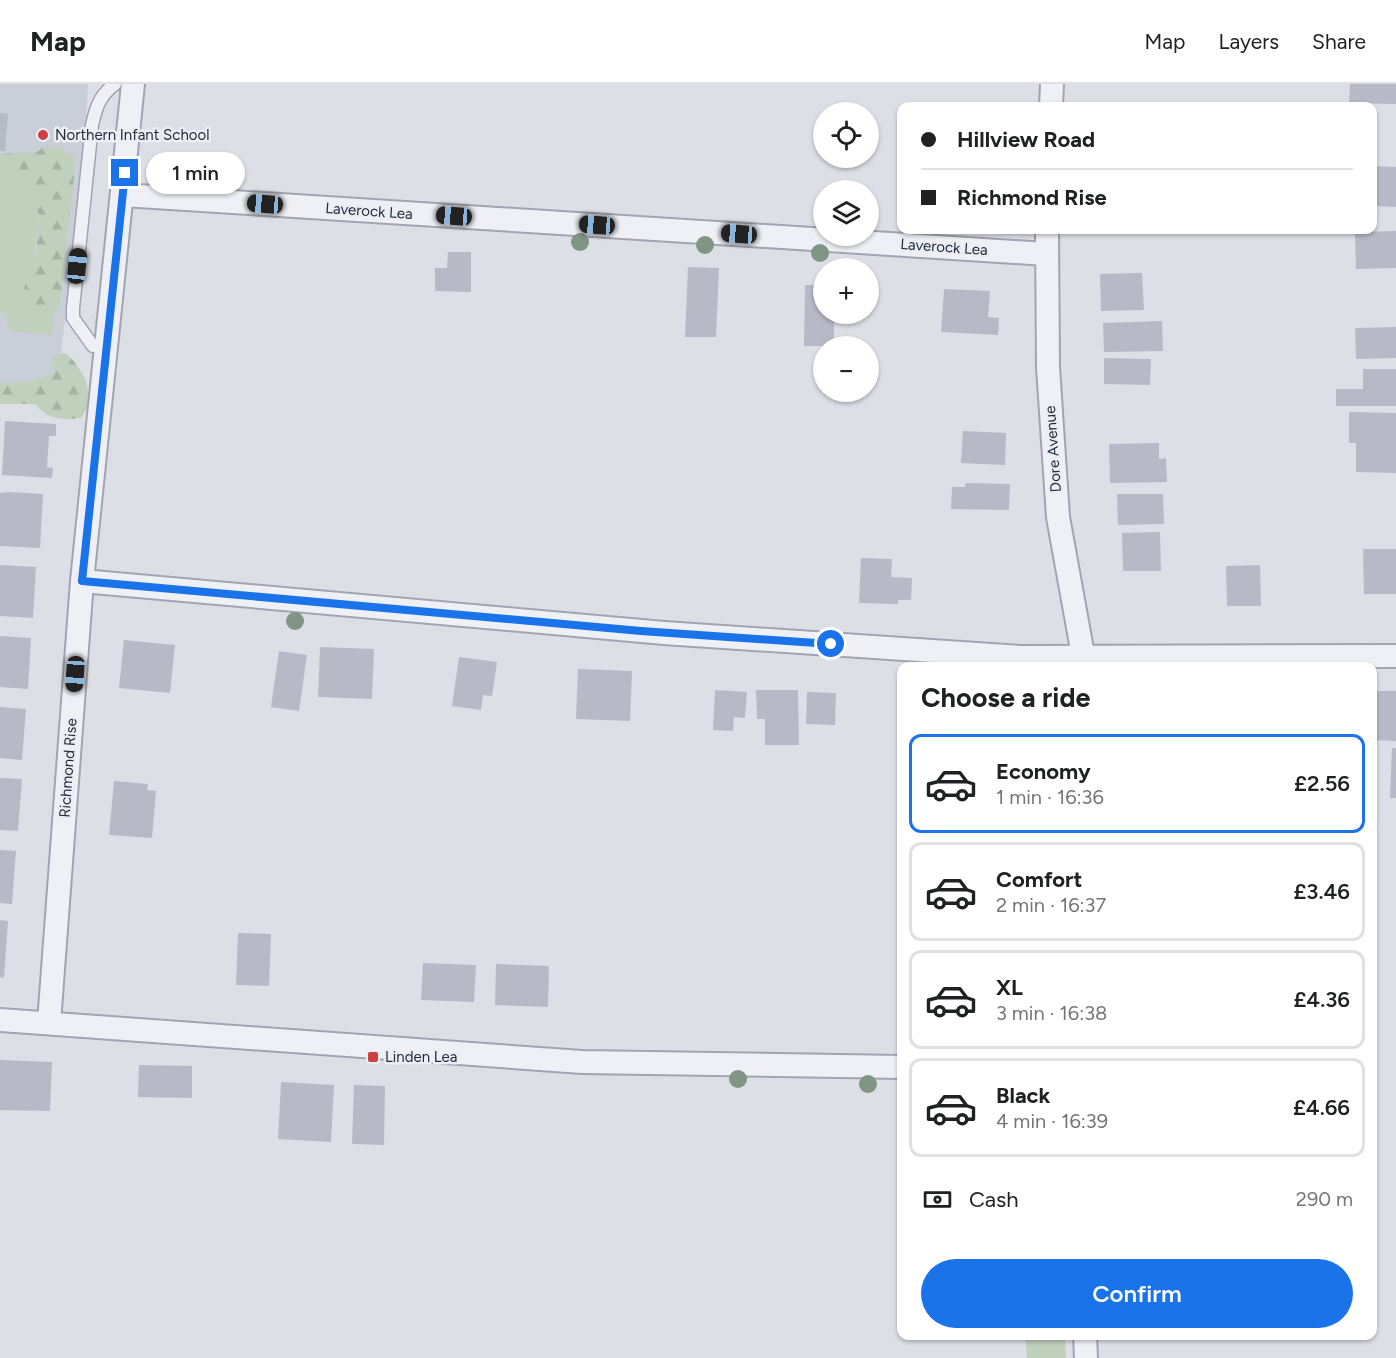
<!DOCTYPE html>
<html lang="en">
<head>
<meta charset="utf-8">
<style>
	body { margin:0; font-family:Figtree,sans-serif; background:#f6f6f6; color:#202124; height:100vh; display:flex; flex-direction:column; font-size:22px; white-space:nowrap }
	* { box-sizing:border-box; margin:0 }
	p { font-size:20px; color:#757577 }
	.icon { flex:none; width:33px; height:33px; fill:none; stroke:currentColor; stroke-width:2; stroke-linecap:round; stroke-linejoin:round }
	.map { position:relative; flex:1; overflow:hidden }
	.details { position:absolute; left:897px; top:578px; width:480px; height:678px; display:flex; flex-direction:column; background:#fff; border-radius:12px; box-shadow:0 2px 4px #0004 }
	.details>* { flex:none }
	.guide { position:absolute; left:897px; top:18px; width:480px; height:132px; border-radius:12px; box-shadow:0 2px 4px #0004; display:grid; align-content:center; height:132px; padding:0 24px; background:#fff }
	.tools { position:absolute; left:813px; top:18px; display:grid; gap:12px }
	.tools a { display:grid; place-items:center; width:66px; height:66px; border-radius:50%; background:#fff; box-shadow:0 2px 4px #0004; font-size:30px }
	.end { position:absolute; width:27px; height:27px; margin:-14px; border:8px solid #1a73e8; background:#fff; box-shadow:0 0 0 3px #fff }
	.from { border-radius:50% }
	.bubble { position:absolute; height:42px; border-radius:21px; background:#fff; box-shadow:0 2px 4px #0004; font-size:20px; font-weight:600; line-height:42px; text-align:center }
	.car { position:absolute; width:18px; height:36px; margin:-18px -9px; border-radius:8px; box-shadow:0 0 4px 2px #0007; background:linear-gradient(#222 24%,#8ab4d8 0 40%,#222 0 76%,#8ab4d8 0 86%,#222 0) }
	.guide b { display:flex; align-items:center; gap:21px; height:57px; font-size:22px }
	.guide b+b { border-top:2px solid #e0e0e0 }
	.guide i { width:15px; height:15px; background:#202124 }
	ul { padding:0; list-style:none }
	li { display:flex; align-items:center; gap:18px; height:99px; margin:0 12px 9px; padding:0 12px; border:3px solid #e0e0e0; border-radius:12px }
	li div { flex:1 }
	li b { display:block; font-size:22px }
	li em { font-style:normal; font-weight:600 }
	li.active { border-color:#1a73e8 }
	li>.icon { width:54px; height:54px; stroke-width:1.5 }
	h2 { padding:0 24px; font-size:27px; line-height:72px }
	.pay { display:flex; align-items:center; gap:15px; height:66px; padding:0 24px; font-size:22px }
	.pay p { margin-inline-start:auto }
	.cta { display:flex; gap:12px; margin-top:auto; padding:12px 24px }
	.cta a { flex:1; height:69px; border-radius:36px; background:#1a73e8; color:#fff; font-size:24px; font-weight:600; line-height:69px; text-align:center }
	header { display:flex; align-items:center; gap:36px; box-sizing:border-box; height:84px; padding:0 30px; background:#fff; border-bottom:2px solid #e0e0e0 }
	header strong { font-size:28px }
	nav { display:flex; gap:33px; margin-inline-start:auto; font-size:21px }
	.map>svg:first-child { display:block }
	.built { fill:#caced8 }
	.grass { fill:#c0d0bd }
	.forest { fill:url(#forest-firs) }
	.building { fill:#b7bac6 }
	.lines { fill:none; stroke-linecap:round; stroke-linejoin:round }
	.service-casing { stroke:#a2a5b0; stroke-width:15 }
	.minor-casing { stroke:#a2a5b0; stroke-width:26 }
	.service { stroke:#eff0f5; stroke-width:12 }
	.minor { stroke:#eff0f5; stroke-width:22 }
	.tree { fill:#819584 }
	.route { stroke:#1a73e8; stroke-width:8 }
	.poi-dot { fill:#cd4044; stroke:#ebeef4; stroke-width:2 }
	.labels { text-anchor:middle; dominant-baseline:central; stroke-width:5; stroke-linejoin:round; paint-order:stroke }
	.poi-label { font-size:15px; fill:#262b3c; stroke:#ebeef4; text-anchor:start }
	.street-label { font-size:15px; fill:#262b3c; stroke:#ebeef4 }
</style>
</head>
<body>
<header>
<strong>Map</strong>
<nav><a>Map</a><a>Layers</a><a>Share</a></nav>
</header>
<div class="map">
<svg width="1396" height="1274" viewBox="0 0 1396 1274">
	<defs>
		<pattern id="forest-firs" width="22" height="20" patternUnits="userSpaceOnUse" patternTransform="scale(1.5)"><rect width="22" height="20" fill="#c0d0bd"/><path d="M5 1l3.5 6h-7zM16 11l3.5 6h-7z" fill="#a5b3a3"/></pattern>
	</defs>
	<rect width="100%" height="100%" fill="#dcdfe6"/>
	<path class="built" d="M0 0H88L82 107 54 321 0 319Z"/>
	<path class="grass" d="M0 84 19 99 40 131 30 188 37 223 54 229 52 251 9 247 6 230 0 227Z
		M1025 1251H1065L1066 1274H1027Z"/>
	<path class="forest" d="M43 63H59L76 75 60 221 54 229 37 223 24 205 30 188 26 181 29 173 36 170 40 131 19 99 0 84V70L37 68Z
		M61 269 67 270C85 287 97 312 81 334 65 336 45 336 36 320H0V299L28 298 54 289 52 273Z"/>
	<path class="building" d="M1350 0H1396V20L1349 19Z
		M0 29 8 30 5 67H0Z
		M1372 82 1396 83V123L1372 122Z
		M1396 147V184L1356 185 1355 148Z
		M448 168H471V208L435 207V184H447Z
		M688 183 719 184 716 253H685Z
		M1142 189 1144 226 1101 227 1100 190Z
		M805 201H824V230H834V262H804Z
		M944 205 990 207 988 233 999 234 998 251 941 248Z
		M1162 237 1163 267 1104 268 1103 239Z
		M1396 243V274L1356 275 1355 244Z
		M1104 274 1151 275 1150 301 1104 300Z
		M1363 285H1396V322H1336V305H1363Z
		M1349 328 1396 329V389L1356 388V359H1349Z
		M5 337 56 340V352H49L47 383 53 384 52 394 2 391Z
		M963 347 1006 349 1005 381 961 379Z
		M1159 359V375L1166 374 1167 398 1110 399 1109 360Z
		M966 399 1010 400 1009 426 951 425 952 403H965Z
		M8 408 43 410 40 464 0 462V409Z
		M1117 410H1163L1164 440 1118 441Z
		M1160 448 1161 487H1123L1122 449Z
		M1363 465H1396V510H1364Z
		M861 474 892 475 891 493 912 494 911 516H898V520L859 519Z
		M0 481 36 483 33 534 0 532Z
		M1260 481 1261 522H1227L1226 482Z
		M0 552 31 554 28 605 0 603Z
		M124 556 175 561 170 609 119 604Z
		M320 563 374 565 372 615 318 613Z
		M279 567 307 571 299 627 271 623Z
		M459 573 497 578 492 612 483 611 481 626 452 622Z
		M578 585 632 587 630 637 576 635Z
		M715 606 747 608 745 634 734 633 733 647 713 646Z
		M756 606H798L799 661H765V635H757Z
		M1372 607H1396V657L1372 656Z
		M807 608 836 609 835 641 806 640Z
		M0 623 26 625 22 676 0 674Z
		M1392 664H1396V714H1390Z
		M0 694 22 695 18 747 0 746Z
		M114 697 148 700 147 706 156 707 152 754 109 751Z
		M0 766 16 767 12 820 0 819Z
		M0 836 8 837 4 894 0 893Z
		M238 849 271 850 269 902 236 901Z
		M423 879 476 881 474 918 421 916Z
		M496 880 549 882 548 923 495 921Z
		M0 976 52 978 50 1027 0 1026Z
		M139 981 192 982V1014L138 1013Z
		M281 998 334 1001 331 1058 278 1055Z
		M354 1001 385 1002 384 1061 352 1060Z"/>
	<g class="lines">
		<g class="service-casing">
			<path id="service" d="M107 262H93L73 234V224L92 41C96 23 100 11 115 0"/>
		</g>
		<g class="minor-casing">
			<path id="minor" d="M1051 22 1052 0
				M123 111 1046 170
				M1047 146 1048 283 1058 433 1085 582
				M82 497 664 549 1021 573 1396 572
				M0 936 582 978 902 983
				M49 939 82 497 133 0
				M1085 1251 1086 1274"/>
		</g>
		<use href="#service" class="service"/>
		<use href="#minor" class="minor"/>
	</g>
	<g class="tree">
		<circle cx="580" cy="158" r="9"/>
		<circle cx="705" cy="161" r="9"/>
		<circle cx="820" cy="169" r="9"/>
		<circle cx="295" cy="537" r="9"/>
		<circle cx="738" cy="995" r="9"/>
		<circle cx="868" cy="1000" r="9"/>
	</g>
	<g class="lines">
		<path class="route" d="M125 89 82 497 641 547 831 560"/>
	</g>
	<g class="poi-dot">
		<circle cx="43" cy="51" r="6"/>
		<rect x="367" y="967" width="12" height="12" rx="3"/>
	</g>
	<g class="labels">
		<g class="poi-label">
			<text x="55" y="51">Northern Infant School</text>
			<text x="385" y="973">Linden Lea</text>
		</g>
		<g class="street-label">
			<text transform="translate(369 127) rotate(4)">Laverock Lea</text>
			<text transform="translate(944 163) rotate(4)">Laverock Lea</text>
			<text transform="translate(1053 365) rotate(-94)">Dore Avenue</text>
			<text transform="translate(68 684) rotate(-86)">Richmond Rise</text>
		</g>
	</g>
</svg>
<div class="tools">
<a><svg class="icon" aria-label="locate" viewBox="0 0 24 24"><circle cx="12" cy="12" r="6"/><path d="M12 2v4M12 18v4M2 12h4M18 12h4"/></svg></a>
<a><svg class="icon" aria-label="layers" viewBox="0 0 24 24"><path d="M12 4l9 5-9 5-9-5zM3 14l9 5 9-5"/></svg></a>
<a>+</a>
<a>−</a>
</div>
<i class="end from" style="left:831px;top:560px"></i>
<i class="end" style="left:125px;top:89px"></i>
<div class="bubble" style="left:146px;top:68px;width:99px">1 min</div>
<i class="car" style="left:265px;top:120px;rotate:274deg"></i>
<i class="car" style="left:454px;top:132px;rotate:274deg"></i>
<i class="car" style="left:597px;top:141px;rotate:274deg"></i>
<i class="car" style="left:739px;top:150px;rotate:274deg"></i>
<i class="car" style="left:77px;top:182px;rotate:6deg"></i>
<i class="car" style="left:75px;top:590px;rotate:184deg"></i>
<div class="guide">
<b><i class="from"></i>Hillview Road</b>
<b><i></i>Richmond Rise</b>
</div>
<section class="details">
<h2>Choose a ride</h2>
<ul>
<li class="active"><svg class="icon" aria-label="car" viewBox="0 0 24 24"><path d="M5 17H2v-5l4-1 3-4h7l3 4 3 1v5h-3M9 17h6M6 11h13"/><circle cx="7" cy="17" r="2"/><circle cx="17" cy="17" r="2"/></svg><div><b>Economy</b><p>1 min · 16:36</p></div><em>£2.56</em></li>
<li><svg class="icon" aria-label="car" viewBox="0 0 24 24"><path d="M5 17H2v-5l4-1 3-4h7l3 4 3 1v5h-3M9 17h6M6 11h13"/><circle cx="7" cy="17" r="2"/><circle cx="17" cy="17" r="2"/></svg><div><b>Comfort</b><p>2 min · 16:37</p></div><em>£3.46</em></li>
<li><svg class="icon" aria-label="car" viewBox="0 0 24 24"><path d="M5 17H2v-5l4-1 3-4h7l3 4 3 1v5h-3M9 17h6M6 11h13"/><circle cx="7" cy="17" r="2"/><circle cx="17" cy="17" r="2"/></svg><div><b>XL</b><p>3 min · 16:38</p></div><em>£4.36</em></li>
<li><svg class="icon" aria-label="car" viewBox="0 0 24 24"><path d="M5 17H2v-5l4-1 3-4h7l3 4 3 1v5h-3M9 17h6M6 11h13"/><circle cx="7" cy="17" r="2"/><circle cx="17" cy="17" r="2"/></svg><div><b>Black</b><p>4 min · 16:39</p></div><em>£4.66</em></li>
</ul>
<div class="pay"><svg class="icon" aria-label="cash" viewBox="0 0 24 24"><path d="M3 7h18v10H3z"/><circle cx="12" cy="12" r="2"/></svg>Cash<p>290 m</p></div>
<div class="cta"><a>Confirm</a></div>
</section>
</div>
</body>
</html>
